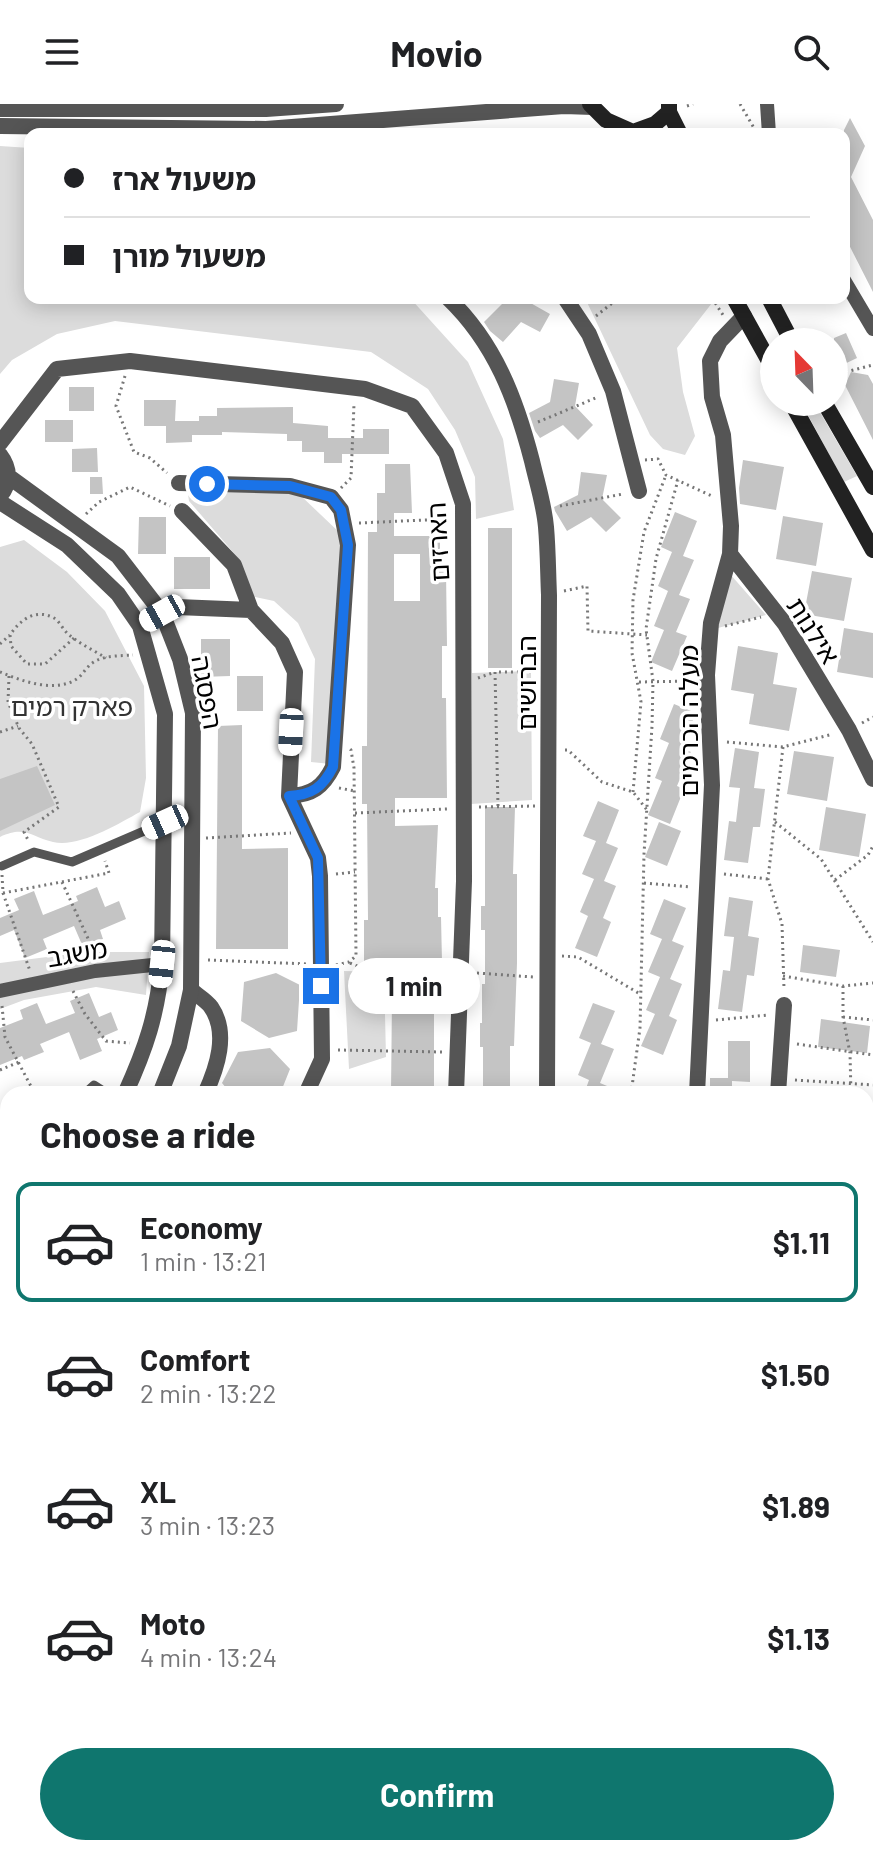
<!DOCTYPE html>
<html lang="en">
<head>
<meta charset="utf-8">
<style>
	body { margin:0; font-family:Barlow,"Noto Sans Hebrew",sans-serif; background:#f2f2f2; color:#202124; height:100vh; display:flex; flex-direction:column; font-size:30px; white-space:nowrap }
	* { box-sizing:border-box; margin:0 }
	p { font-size:26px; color:#757577 }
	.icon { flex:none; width:44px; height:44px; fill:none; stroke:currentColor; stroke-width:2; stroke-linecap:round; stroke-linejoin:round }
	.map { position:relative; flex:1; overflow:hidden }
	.panel { position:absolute; left:0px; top:982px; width:874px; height:770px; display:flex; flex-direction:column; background:#fff; border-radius:24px 24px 0 0; box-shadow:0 4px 20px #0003 }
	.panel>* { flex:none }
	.guide { position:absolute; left:24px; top:24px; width:826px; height:176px; border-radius:16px; box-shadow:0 4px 20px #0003; display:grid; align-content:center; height:176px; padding:0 40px; background:#fff }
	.needle { width:52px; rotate:337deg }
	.fabs { position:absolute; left:760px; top:224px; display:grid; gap:16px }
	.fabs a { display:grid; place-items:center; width:88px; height:88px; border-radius:50%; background:#fff; box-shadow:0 4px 20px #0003; font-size:40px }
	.end { position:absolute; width:36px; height:36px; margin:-18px; border:10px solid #1a73e8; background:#fff; box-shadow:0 0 0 4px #fff }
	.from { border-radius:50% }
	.bubble { position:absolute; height:56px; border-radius:28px; background:#fff; box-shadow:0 4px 20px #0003; font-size:26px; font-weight:700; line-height:56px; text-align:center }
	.car { position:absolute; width:24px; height:48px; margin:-24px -12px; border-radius:10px; box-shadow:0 0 6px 2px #0007; background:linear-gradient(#fff 24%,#345 0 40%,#fff 0 76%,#345 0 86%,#fff 0) }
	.guide b { display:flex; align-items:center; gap:28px; height:76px; font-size:30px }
	.guide b+b { border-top:2px solid #e0e0e0 }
	.guide i { width:20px; height:20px; background:#202124 }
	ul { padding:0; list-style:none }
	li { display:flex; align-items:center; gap:24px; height:120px; margin:0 16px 12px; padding:0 24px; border:4px solid transparent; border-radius:16px }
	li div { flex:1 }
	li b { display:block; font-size:30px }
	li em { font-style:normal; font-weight:700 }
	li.on { border-color:#0f766e }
	li>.icon { width:72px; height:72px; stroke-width:1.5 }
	h2 { padding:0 40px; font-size:36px; line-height:96px }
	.button { display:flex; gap:16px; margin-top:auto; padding:16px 40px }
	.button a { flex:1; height:92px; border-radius:48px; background:#0f766e; color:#fff; font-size:32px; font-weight:700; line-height:92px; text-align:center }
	header { display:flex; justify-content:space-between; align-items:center; height:104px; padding:0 40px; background:#fff; font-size:36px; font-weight:700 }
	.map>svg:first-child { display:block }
	.green { fill:#dcdcdc }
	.building { fill:#c4c4c4; fill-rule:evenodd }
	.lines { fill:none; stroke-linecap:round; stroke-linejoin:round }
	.path { stroke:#777; stroke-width:3; stroke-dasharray:2 4; stroke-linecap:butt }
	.service { stroke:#555; stroke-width:9 }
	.pedestrian { stroke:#555; stroke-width:14 }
	.minor { stroke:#555; stroke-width:16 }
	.tertiary { stroke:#555; stroke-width:16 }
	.secondary { stroke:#222; stroke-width:16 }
	.route { stroke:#1a73e8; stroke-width:10 }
	.labels { text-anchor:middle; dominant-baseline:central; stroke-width:7; stroke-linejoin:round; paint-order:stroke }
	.street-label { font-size:26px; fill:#000; stroke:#fff }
	.park-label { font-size:26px; fill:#333; stroke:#fff }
</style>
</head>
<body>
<header><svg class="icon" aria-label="menu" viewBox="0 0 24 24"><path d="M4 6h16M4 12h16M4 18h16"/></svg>Movio<svg class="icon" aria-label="search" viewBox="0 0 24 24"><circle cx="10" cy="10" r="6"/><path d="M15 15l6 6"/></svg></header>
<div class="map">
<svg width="873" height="1751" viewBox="0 0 873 1751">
	<rect width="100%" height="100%" fill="#fff"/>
	<path class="green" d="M0 42 30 44V194H410L468 258 503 335 514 406 476 415 475 373 455 326 428 285 371 248 115 217 57 230 12 256 0 270Z
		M585 194H709L712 199 677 244 683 288 695 332 685 351 663 345 650 331Z
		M801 298H814L857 372 844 378Z
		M187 384 299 390 341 430 331 660 311 658 315 555 298 519 274 497 241 490 239 455 189 397Z
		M24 436 67 468 105 507 144 582 146 674 140 708C118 720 79 744 53 738 31 733 25 721 0 733V443Z
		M730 470 766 511 718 524Z
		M531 567 532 696 471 700 472 569Z
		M86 848H149L146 891 96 883 24 896 0 905V859Z
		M344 867 384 868 386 953 349 965Z
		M0 1479 8 1486V1661L0 1622Z
		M33 1744H266L278 1751H37Z"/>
	<path class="building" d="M850 14 865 42 851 73 873 116V188L844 131V26Z
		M501 194H526L527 197 550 210 540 228 521 218 503 238 490 227 484 218 502 200Z
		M846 229 857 254 834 265V234Z
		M851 268 868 271 873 280V336L845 281Z
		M554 275 579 279 575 302 593 321 578 336 563 321 540 334 535 327 529 309 550 298Z
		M69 283H94V307H69Z
		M144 296H176L175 317H199V312H217V304L293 303V319L328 322V334H363V325H389V350H342V359H324V348H302V337H287V330L222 328V331H192V338L166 339V322H144Z
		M45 316H73V338H45Z
		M97 344 98 368H72V345Z
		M743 356 784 363 776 406 740 400 739 384Z
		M385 360H410L412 409H394V432H440V467H446L447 542H442V594H446L447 694H395V722L438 721 435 784H438V813H441L442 858H395V862H364V816H368L367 700H362V642H367L368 428H377V389H385ZM394 450H420V497H394Z
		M581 368 607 371 602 395 621 414 606 428 591 413 567 427 555 407 554 403 578 391Z
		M90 373H102L103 390H90Z
		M675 408 697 417 683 452 694 456 679 491 690 495 676 528 687 532 672 567 651 558 664 526 654 522 668 487 658 482 672 448 661 443Z
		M783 412 823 419 816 462 776 455Z
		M139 413H166V450H138Z
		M488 424H512V564H488Z
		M174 453H210V485H174Z
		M812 467 852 474 844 517 804 510Z
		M844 524 873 529V574L837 568Z
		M201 535H230V572L201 573Z
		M738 542 778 549 773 580 797 584 789 627 749 620 754 590 731 586Z
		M237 572H263V607H237Z
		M674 600 696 609 681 644 691 648 677 682 684 685 670 720 648 711 662 677 655 674 669 639 660 635Z
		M242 621V745L288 744V845H216L218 622Z
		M735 644 759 648 754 684 765 685 760 723H753L748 759 724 756 729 717 736 718 740 684 729 683Z
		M794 647 834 653 827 697 787 690Z
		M37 662 55 701 0 727V675Z
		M598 697 619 706 606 739 618 744 604 777 616 782 603 814 611 818 597 853 575 844 588 812 580 808 594 775 582 770 596 737 583 732Z
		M485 703H515L513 770H517V859L514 942H510V990H483V943H480V919H482V880H485V826H481V802H485Z
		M826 703 866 710 859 753 819 746Z
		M659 718 681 727 667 762 645 753Z
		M97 783 105 803 119 797 126 815 100 826 103 835 83 843 74 822 43 835 47 845 25 854 14 826 0 832V814L19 806 14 795 34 787 43 811 78 797 76 792Z
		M729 793 753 797 748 832 759 834 754 872 747 871 742 908 718 905 723 866 730 867 734 833 724 832Z
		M664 795 686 804 672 837 684 842 670 875 682 880 669 912 677 916 663 951 641 942 655 910 646 906 660 873 648 868 662 835 650 830Z
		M803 841 840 846 836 873 800 868Z
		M276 869 300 881 297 927 269 934 241 917 244 878Z
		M89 889 99 913 111 908 118 926 97 935 102 947 80 956 69 928 40 940 44 948 24 956 22 952 0 961V924L23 915 20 906 37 899 46 920 75 909 70 897Z
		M392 893H434V990H391Z
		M593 899 615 907 601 940 614 945 600 979 626 990H584L589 976 578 971 591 939 579 934Z
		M821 915 870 922 867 949 818 943Z
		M728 937H750V978L732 977V990H710V974H728Z
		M270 944 290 965 280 990H231L222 979 238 948Z"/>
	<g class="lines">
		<path class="path" d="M740 0 754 24
			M687 2 693 0
			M712 194 723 211
			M596 212 616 196 615 194
			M834 271 873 261
			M125 272 116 302 134 348 150 354 167 369
			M538 318 598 293
			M645 356 658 355 666 371 714 393
			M341 384 351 374 354 300
			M560 402 623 390
			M86 410 99 398 130 383 170 402
			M359 419 447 415
			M564 487 587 482 588 527 647 531
			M725 522 761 513
			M74 534 45 560H27L11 542 10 531C20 516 35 504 54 514 59 517 63 525 67 529 78 539 93 546 106 554
			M0 540 10 531
			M0 568C22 577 56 590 78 574 83 570 86 564 91 560 102 551 120 552 133 551
			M9 572 8 598 19 624 32 640 59 703 24 728 28 736
			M478 574 495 568
			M639 578 691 577
			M862 619 873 613
			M0 628 18 622
			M727 638 783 643 833 630
			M783 643 768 775 782 820 784 885
			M565 646H568L602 678 633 688 647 706
			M339 684 355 687
			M633 688 641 598 632 549 633 496 644 428 666 371
			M498 702 495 568H533
			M479 703 535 702
			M355 709 447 705
			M775 718 821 755 873 838
			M206 734 291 729
			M336 770 355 768
			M724 770 768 775
			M2 771 3 789 30 867
			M835 776 868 751 873 742
			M62 778 97 854
			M644 779 691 783
			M3 789 109 769 105 757
			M562 852 578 853 640 890
			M208 856 308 860
			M350 859 371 868H445
			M336 861 349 858 356 852 354 664 351 646 349 644
			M477 869 533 873
			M783 872 843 882 873 879
			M843 882V913L850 949 851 990
			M73 887 85 910 106 937 130 939
			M2 902 5 933 35 990
			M843 913 873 916
			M716 916 768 911
			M797 940 873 951
			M338 946 442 948
			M0 966 19 958
			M795 976 873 981
			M631 990 640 924 644 750 652 622 653 577 646 525 656 455 678 376
			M866 1030H873
			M866 1613 873 1617
			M446 1744 452 1751
			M760 1744 780 1748
			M353 1751 355 1744
			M563 1751 564 1744
			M587 1751 588 1744
			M658 1751 677 1744
			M739 1751 741 1744"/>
		<path class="service" d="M2 762 34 748 72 758 165 718
			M84 990 94 981 108 990
			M866 1387 873 1380"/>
		<path class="pedestrian" d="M767 0 769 30
			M844 176 873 225
			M0 887 95 867 162 860"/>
		<path class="minor" d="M448 194C495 239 516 295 532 357 537 379 544 400 546 423 548 446 548 469 549 491L547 990
			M565 194 589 230 613 287 639 387
			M0 339 57 265 130 257 365 285 412 302 446 349 463 400 464 777 456 990
			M179 379 290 382 331 393 341 406 348 441 333 663C323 683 312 691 289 692
			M182 407 234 461 251 506
			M730 450 785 520 849 626 873 675
			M162 509 177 503 251 506 282 539 295 568 289 692 318 754 320 772 322 955 306 990
			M191 886C197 891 207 897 211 903 229 929 217 964 205 990
			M697 990 712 681 707 571 711 519 730 450 731 422 723 331 712 293 710 257 720 237 744 212
			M778 990 784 901
			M0 1164 8 1161
			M866 1235 873 1242
			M0 1281H8
			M866 1358 873 1351
			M866 1436 873 1429
			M0 1514 8 1507
			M0 1544 8 1564
			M866 1679 873 1672
			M50 1744 52 1751
			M66 1744 68 1751
			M96 1744 109 1751
			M193 1751 228 1744
			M796 1751 802 1744"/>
		<path class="tertiary" d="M0 5H266L336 0
			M0 22 266 25 564 2 593 3
			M0 351C10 364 11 379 0 392
			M8 372 118 452 162 509 180 555 193 609 191 886 179 942 160 990
			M0 398 67 441 118 490 140 522 165 610 162 860C157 911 146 944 125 990
			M0 1098 8 1094
			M0 1125 8 1122"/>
		<path class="secondary" d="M590 0 606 16 633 28 655 20 669 8
			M669 0V8L680 30
			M734 194 774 266
			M769 194 792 238
			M791 298 873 446
			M824 298 873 383"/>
	</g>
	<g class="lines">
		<path class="route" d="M207 380 290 382 331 393 341 406 348 441 333 663C323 683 312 691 289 692L318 754 321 882"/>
	</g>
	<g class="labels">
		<g class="street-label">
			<text transform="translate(437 438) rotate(-93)">הארזים</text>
			<text transform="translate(814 526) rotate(57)">אילנות</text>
			<text transform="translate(525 579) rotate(-90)">הברושים</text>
			<text transform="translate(208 588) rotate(80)">הפסגה</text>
			<text transform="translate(687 617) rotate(-90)">מעלה הכרמים</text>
			<text transform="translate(77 848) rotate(-10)">משגב</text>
		</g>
		<g class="park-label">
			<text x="72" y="601">פארק רמים</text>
		</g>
	</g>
</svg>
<div class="fabs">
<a><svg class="needle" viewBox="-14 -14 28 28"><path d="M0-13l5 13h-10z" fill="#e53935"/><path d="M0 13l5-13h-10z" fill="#757577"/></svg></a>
</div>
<i class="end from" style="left:207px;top:380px"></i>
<i class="end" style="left:321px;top:882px"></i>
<div class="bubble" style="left:348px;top:854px;width:132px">1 min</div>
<i class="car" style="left:162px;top:509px;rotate:241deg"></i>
<i class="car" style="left:291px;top:628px;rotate:183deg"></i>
<i class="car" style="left:165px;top:718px;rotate:246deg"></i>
<i class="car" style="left:162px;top:860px;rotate:186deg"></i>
<div class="guide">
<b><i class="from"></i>משעול ארז</b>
<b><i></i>משעול מורן</b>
</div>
<section class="panel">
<h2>Choose a ride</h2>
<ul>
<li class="on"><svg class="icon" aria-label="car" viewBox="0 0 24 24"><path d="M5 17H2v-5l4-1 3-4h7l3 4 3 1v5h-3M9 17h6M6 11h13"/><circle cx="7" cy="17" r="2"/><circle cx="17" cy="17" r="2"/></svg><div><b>Economy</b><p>1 min · 13:21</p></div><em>$1.11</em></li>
<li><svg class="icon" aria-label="car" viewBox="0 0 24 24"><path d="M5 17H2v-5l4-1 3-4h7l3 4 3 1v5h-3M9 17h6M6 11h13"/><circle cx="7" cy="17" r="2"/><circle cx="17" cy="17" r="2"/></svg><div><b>Comfort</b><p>2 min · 13:22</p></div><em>$1.50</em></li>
<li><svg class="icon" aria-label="car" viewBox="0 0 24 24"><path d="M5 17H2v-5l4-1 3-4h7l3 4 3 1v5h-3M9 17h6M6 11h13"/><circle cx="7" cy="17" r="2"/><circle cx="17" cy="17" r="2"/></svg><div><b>XL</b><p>3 min · 13:23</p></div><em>$1.89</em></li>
<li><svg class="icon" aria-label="car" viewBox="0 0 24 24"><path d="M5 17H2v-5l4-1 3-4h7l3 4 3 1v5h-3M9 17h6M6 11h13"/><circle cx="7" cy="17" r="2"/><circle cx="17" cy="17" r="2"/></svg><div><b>Moto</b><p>4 min · 13:24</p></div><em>$1.13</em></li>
</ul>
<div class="button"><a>Confirm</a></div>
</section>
</div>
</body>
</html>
